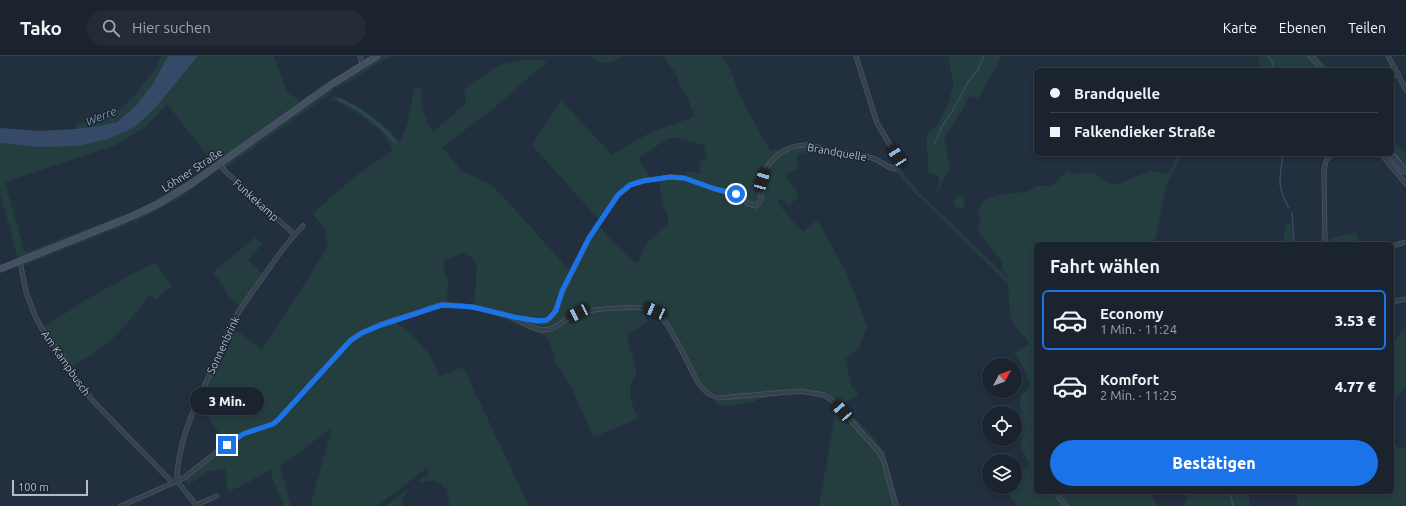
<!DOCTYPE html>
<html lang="de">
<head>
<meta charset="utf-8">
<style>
	body { margin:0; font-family:Ubuntu,sans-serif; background:#232b36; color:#f1f3f6; height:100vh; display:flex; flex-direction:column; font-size:15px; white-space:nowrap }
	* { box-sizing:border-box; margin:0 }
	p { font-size:13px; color:#9fa4aa }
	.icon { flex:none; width:22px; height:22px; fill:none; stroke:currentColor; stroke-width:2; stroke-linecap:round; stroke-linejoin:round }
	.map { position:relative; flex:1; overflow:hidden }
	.side { position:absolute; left:1034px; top:186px; width:360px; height:252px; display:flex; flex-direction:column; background:#1a232e; border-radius:6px; box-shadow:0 2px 6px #0003,0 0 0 1px #38404a }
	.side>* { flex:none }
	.banner { position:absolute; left:1034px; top:12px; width:360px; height:88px; border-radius:6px; box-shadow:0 2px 6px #0003,0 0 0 1px #38404a; display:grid; align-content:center; height:88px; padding:0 16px; background:#1a232e }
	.needle { width:26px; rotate:49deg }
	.fabs { position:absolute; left:982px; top:302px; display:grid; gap:8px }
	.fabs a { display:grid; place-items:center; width:40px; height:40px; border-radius:50%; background:#1a232e; box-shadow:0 2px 6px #0003,0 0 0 1px #38404a; font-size:20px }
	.scale { position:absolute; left:12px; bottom:10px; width:76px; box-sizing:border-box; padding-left:4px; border:2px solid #b2bcc9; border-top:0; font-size:11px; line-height:14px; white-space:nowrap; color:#b2bcc9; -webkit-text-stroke:3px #1b2633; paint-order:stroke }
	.end { position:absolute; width:18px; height:18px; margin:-9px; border:5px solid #1a73e8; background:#fff; box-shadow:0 0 0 2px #fff }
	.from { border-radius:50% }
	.bubble { position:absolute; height:28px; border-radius:14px; background:#1a232e; box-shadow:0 2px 6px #0003,0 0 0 1px #38404a; font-size:13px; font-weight:800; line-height:28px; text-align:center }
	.car { position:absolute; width:12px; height:24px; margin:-12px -6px; border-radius:5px; box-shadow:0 0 3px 1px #0007; background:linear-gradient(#222 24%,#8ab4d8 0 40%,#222 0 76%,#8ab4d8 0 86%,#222 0) }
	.banner b { display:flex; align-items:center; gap:14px; height:38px; font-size:15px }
	.banner b+b { border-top:1px solid #38404a }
	.banner i { width:10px; height:10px; background:#f1f3f6 }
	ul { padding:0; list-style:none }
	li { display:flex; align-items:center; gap:12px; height:60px; margin:0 8px 6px; padding:0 8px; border:2px solid transparent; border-radius:6px }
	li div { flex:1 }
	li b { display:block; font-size:15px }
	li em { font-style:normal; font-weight:800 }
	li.on { border-color:#1a73e8 }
	li>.icon { width:36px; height:36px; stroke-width:1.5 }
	h2 { padding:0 16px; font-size:18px; line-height:48px }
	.action { display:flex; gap:8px; margin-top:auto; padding:8px 16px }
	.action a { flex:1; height:46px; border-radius:24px; background:#1a73e8; color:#fff; font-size:16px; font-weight:800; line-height:46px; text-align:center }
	header { display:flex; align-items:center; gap:24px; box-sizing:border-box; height:56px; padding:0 20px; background:#1a232e; border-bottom:1px solid #38404a }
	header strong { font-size:19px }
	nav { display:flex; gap:22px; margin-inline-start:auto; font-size:14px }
	.search { width:280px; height:36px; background:#232b36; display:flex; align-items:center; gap:10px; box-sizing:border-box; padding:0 14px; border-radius:22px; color:#9fa4aa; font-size:15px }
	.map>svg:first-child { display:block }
	.green { fill:#243d3f; fill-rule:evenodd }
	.water { fill:#354a66 }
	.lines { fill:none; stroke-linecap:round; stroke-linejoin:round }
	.stream { stroke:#354a66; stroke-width:1.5 }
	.minor-casing { stroke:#545f6c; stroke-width:5 }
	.tertiary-casing { stroke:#545f6c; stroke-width:6 }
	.secondary-casing { stroke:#545f6c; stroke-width:7 }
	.minor { stroke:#36414e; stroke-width:4 }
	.tertiary { stroke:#36414e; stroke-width:5 }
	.secondary { stroke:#445062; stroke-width:6 }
	.route { stroke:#1a73e8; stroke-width:5 }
	.labels { text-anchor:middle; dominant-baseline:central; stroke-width:3; stroke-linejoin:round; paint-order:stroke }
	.street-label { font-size:11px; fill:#b2bcc9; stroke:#1b2633 }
	.water-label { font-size:12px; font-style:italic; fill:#7892b2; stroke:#1b2633 }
</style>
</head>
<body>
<header>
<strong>Tako</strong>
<div class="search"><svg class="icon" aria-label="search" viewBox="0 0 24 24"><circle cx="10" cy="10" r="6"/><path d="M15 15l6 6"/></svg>Hier suchen</div>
<nav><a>Karte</a><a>Ebenen</a><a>Teilen</a></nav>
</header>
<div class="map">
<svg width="1406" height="450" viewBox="0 0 1406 450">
	<rect width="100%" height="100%" fill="#222f3e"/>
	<path class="green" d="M161 0H168C162 18 133 60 115 66 102 71 89 72 75 73L77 67 99 65 124 50 137 36 155 13Z
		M198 0H274L287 36 300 45 329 25 330 26 189 126 148 151 18 203 0 137V87L36 91 135 71 156 51ZM167 48 213 107 188 124 141 152 27 196 24 194 5 126 116 89 144 72Z
		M382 0H392L377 8 337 33 335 29Z
		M589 0H622C605 11 606 8 589 0Z
		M664 0H721C734 15 733 25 741 41 750 60 761 78 771 95L790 89 807 86 832 93 861 96 876 101 888 108H892L896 105 874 67 853 0H857L878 66 899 99 902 113 904 118 919 136 1007 221H1008L1003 213 1002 205 977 175 981 163C978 159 978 156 980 151 988 135 1014 139 1029 135 1032 134 1034 131 1037 130 1041 129 1045 130 1049 130 1056 129 1062 119 1068 115L1077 118 1089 116 1096 118 1105 125 1112 128H1118L1150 115 1168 118 1179 98H1182L1167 127 1154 188H1036V436H1149L1158 450H1018L1006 436 1008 431H1015V419L1030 409 1021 391 1020 339 1029 332 1030 326 1015 297 1029 288C1026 280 1020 276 1015 270 1007 257 1010 241 1008 228L933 154 916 139 899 119 895 116 874 106 860 101 840 99 817 93 815 96 797 99 799 112 785 119C790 132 808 136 789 149L783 144H780L778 146C780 152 798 170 803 176L816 164 820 168 848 220 867 271 859 292 845 303C850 315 847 331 860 339L841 347 871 379 886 397V402L900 450H819L836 354C831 349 826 342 819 340 809 337 760 339 754 346 741 348 726 352 714 347L715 344 719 345 726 344V341L710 335 704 331 661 255 652 251 641 249 647 266 629 278 628 283 637 317C625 335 631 344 638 363L593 381C586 365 567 315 554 308L555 299 546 280C516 269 483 250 450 251 431 252 414 260 397 267L410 277 430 299 439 320 463 311 529 450H450L446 432H444C435 420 428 427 418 426L422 422 428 420 427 412 377 450H310L332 372 280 410 291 450H284L272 421 271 413 249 426 228 436 225 412 208 416 188 429 185 424 229 391 198 347 233 272 262 293 323 199 328 189 324 171 312 158 355 120 392 95C389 75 355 55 337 46 335 45 331 45 329 44L335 40C360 48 383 66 400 86L407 68 414 33 419 30C424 35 421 42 422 49 424 59 428 67 433 76L465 48 466 41 464 33C472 28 494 11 501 9 511 6 539 0 547 6L489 56 442 91 462 115 488 127 502 139 569 214 596 166 612 185 636 207 641 202C641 188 659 178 668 167V160L663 150 658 124 669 122 686 123V115L700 118 699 106 707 102 704 89 673 81 664 85 638 103 647 115 650 122C622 126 613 142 598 163L532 89 561 44 612 99 649 77 690 62 694 59 687 41 679 29 677 20ZM463 197 472 202 477 209 474 249 446 246 449 227 443 211 445 204Z
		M948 0H1002L980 40 978 43 972 40 967 43 962 55 947 77 944 84 950 112 937 137 936 134 939 128V121L929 116 926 83 929 76 936 70 949 45 951 37 954 31Z
		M1258 0H1317L1329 14H1262Z
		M330 32 333 33V36L225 112 224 111 225 108Z
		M1392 86 1406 96V109L1392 93Z
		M218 113H219L190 134 182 141 133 167V163L163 148Z
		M958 139C963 140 965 143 965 148L962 153H959L954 149 953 145Z
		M126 166 129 168 23 210 26 206Z
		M1286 166 1291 170 1293 188H1283Z
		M1356 176 1359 188H1329V183Z
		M255 181 263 188 248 203 262 218 240 250 232 244 213 216Z
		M155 206 172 230 156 244 150 238C138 254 126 270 112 283 101 294 85 303 71 311L44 271 87 243Z
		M1406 272V332L1396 341 1392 334V291L1398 280Z
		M1392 387 1399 392 1406 393V450H1298L1296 436H1392Z
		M405 435 406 438 402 444 403 450H386Z
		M1189 436H1249L1250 450H1184Z"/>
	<path class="water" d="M168 0H198L156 51 135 71 108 83 78 90 36 91 0 87V72L39 75 75 73 99 70 117 66 136 50 154 26Z"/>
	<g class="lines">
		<path class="stream" d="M1268 0 1273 8 1274 14
			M338 43C361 53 379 67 395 86
			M935 87 942 70 952 56 968 26 977 15 984 0
			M1392 94 1406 111
			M1283 98C1280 123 1276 129 1289 152
			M1386 98 1402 118
			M1292 157 1294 188
			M1230 436 1233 450"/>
		<g class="minor-casing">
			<path id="minor" d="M360 0 362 8
				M1388 0 1406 34
				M1392 20 1398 17
				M1381 98 1406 128
				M220 109 226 116 294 178
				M1325 188 1324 114 1326 105 1331 98
				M1392 190 1406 186
				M20 205 26 236 36 262 42 273 65 303 75 323 93 345 173 427
				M1392 246 1406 243
				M518 262 543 265 547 264 551 261 555 255 563 235 589 182 618 139 630 129 643 125 670 121 684 122 715 133 736 138 749 148 756 150C764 145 760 133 762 124 765 104 787 89 806 89 813 89 821 92 827 94 843 98 860 97 875 103 882 106 889 114 897 112L899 110 897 100 877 67 856 0
				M177 425C177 384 200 337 218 302 224 290 227 277 233 265 239 254 248 243 255 232 270 212 285 187 303 170
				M177 425 197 450
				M1055 436 1066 450
				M196 449 217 440
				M121 450 184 422 218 395 236 383 243 378 273 368 278 364 346 289C350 285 353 282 358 279 377 268 400 262 420 256 428 253 436 249 444 249 465 248 486 254 506 259 519 263 530 273 543 274 558 274 565 261 578 257 591 253 641 249 653 254 669 262 689 312 699 328 705 336 710 340 719 342L800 335 824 339 834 346 880 397 884 406 896 450"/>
		</g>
		<g class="tertiary-casing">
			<path id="tertiary" d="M1311 0 1322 14
				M1391 98 1406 116"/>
		</g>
		<g class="secondary-casing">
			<path id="secondary" d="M0 213 128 162 158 148 191 128 332 28 377 0"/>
		</g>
		<use href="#minor" class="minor"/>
		<use href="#tertiary" class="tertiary"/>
		<use href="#secondary" class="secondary"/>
	</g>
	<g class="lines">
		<path class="route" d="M227 389 243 378 273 368 278 364 351 284 362 277 381 269 442 249 473 251 514 261 537 265 547 264 556 255 562 235 589 182 618 139 630 129 643 125 670 121 684 122 715 133 736 138"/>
	</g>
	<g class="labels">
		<g class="street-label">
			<text transform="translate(837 96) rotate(10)">Brandquelle</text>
			<text transform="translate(192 114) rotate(-33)">Löhner Straße</text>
			<text transform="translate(256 144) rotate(42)">Funkekamp</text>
			<text transform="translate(223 289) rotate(-65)">Sonnenbrink</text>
			<text transform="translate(66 307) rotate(55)">Am Kampbusch</text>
		</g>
		<g class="water-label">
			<text transform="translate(101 60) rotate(-21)">Werre</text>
		</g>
	</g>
</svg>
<div class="fabs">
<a><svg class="needle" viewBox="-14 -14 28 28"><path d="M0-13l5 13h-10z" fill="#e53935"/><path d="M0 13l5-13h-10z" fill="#9fa4aa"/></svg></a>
<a><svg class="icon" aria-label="locate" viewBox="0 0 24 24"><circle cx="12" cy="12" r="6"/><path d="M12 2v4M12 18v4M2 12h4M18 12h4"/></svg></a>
<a><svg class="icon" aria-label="layers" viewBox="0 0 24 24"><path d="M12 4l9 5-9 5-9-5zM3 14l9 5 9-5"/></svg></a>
</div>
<div class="scale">100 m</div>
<i class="end from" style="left:736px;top:138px"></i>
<i class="end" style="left:227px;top:389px"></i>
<div class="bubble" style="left:190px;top:331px;width:74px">3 Min.</div>
<i class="car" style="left:897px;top:100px;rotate:327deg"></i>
<i class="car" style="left:762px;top:124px;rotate:16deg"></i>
<i class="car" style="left:655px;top:255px;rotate:293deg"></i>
<i class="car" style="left:578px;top:257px;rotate:243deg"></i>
<i class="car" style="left:842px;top:355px;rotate:319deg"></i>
<div class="banner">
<b><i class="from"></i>Brandquelle</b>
<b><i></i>Falkendieker Straße</b>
</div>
<section class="side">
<h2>Fahrt wählen</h2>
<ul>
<li class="on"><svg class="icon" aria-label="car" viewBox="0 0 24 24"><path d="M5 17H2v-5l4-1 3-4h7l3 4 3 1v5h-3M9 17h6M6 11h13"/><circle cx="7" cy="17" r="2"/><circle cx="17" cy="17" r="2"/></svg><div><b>Economy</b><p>1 Min. · 11:24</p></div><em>3.53 €</em></li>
<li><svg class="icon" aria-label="car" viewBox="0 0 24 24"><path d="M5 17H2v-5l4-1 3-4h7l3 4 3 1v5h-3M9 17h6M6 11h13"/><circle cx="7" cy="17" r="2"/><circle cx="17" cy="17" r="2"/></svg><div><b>Komfort</b><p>2 Min. · 11:25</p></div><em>4.77 €</em></li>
</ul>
<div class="action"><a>Bestätigen</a></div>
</section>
</div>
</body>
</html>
